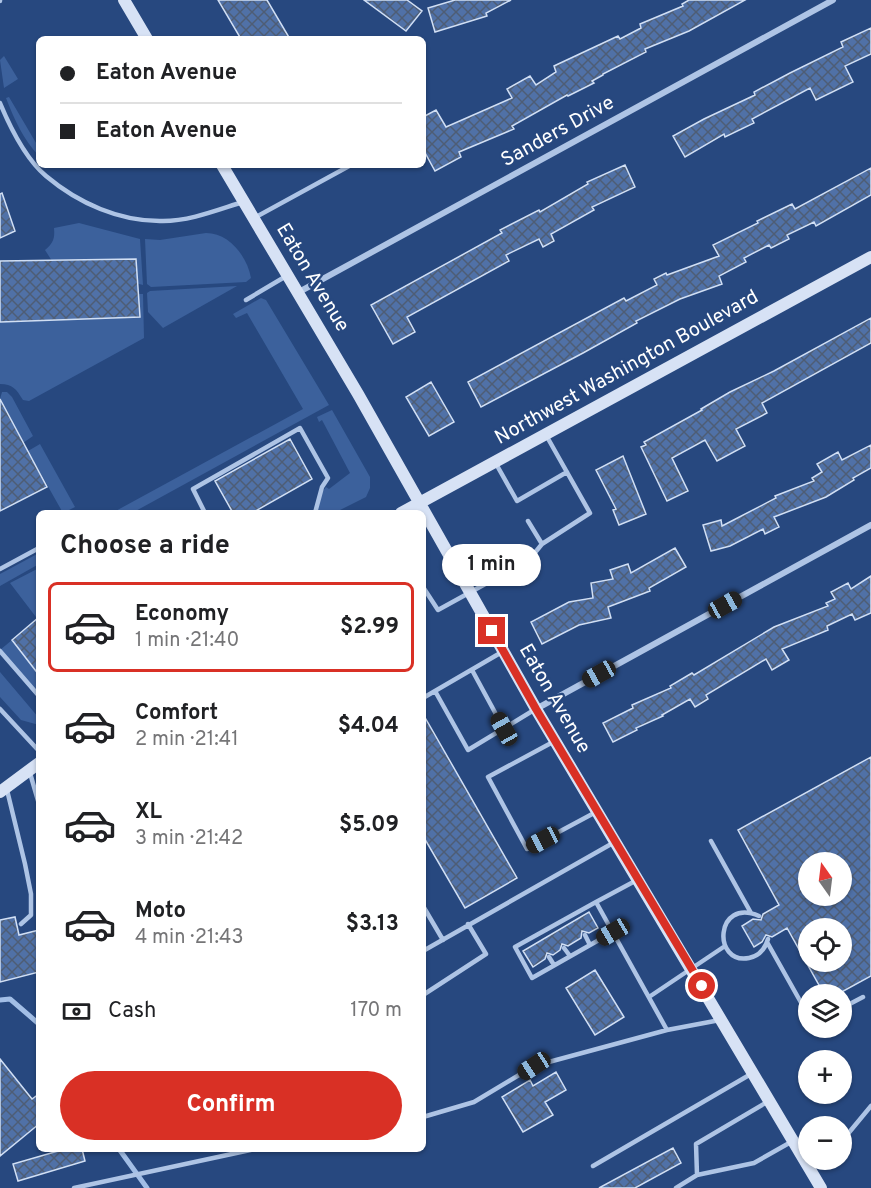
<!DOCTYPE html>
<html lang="en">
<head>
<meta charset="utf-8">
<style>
	body { margin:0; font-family:Overpass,sans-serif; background:#f6f6f6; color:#202124; height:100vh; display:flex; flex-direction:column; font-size:22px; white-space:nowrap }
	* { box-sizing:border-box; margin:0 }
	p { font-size:20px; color:#757577 }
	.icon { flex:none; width:33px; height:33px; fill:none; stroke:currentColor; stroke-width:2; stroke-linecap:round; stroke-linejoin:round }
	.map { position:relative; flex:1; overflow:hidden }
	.sheet { position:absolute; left:36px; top:510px; width:390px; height:642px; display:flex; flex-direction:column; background:#fff; border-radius:9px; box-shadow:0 2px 4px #0004 }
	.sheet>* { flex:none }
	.top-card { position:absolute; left:36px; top:36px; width:390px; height:132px; border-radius:9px; box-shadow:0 2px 4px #0004; display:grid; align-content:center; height:132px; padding:0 24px; background:#fff }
	.needle { width:39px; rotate:346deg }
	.buttons { position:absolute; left:798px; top:852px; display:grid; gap:12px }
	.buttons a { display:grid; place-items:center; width:54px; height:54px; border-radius:50%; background:#fff; box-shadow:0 2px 4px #0004; font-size:30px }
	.end { position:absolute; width:27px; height:27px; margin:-14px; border:8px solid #d93025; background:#fff; box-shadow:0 0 0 3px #fff }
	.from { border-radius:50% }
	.bubble { position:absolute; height:42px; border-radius:21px; background:#fff; box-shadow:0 2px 4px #0004; font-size:20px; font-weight:700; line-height:42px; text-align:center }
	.car { position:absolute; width:18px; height:36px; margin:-18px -9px; border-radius:8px; box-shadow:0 0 4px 2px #0007; background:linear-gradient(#222 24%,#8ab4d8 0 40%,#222 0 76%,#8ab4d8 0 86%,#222 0) }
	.top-card b { display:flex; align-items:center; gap:21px; height:57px; font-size:22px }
	.top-card b+b { border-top:2px solid #e0e0e0 }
	.top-card i { width:15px; height:15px; background:#202124 }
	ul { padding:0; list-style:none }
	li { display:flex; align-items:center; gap:18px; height:90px; margin:0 12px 9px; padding:0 12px; border:3px solid transparent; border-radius:9px }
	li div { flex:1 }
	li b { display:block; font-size:22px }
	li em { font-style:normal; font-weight:700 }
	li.active { border-color:#d93025 }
	li>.icon { width:54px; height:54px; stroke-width:1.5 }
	h2 { padding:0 24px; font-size:27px; line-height:72px }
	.pay { display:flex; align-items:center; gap:15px; height:66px; padding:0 24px; font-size:22px }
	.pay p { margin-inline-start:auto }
	.primary-button { display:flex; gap:12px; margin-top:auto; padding:12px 24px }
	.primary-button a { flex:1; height:69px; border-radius:36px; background:#d93025; color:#fff; font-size:24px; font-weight:700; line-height:69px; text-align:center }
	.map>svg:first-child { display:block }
	.grass { fill:#3c619c }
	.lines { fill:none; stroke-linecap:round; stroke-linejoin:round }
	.stream { stroke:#a2bee6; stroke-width:5 }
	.building { fill:url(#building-cross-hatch); stroke:#d1dff4; stroke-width:1.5; fill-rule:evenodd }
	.lane { stroke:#aec4e5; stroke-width:4.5 }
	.street { stroke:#aec4e5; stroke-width:6 }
	.secondary { stroke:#d7e2f5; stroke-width:12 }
	.route { stroke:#d93025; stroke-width:8 }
	.labels { text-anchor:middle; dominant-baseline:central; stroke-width:4.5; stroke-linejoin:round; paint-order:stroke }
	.street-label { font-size:20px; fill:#fff; stroke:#27487f }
</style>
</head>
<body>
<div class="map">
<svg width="871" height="1188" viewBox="0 0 871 1188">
	<defs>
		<pattern id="building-cross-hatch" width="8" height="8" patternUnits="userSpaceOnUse" patternTransform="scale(1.5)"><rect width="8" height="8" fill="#5071a7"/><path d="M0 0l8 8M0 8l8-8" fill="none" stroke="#4e5d75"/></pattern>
	</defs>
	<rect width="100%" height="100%" fill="#27487f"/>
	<path class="grass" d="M4 56 18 79 4 88 0 60Z
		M9 97 39 148V156C23 139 14 119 6 98Z
		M79 223 140 239 143 285 52 261 45 250C53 243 55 239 54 228Z
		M206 233C229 233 247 256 251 278L246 282 151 287 147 284 145 239 160 240Z
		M237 286 163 328 148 312 147 293 150 291Z
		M138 294H143L144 338 29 401 23 400C16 389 13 384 0 384V322L139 317Z
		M261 298 266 300 329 405 132 513H112L303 409 247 313 236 318 233 314Z
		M2 392H7L12 397 33 436 23 443 0 399Z
		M332 410 370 477V488L366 497 334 513H317L322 492 326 487 329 489 350 473 322 420 319 422 317 417Z
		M40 444 75 507 63 513 28 451Z
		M39 553V564L0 586V574Z
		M39 568V621L10 583Z
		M12 640 39 675V696L0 650Z
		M0 672 39 718V725L21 720 0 697Z"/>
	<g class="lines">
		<path class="stream" d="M0 1000 10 999 39 1024
			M119 1149 147 1188"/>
	</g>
	<path class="building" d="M218 0H267L290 39H241Z
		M364 0H407L422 11 406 31Z
		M455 0H511L486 13 487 16 435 32 428 8Z
		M689 0H745L689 31 645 49 646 52 603 74V75L592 81 594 83 568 96 567 95 512 126 514 129 459 152 461 157 435 171 423 149V117L436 110 446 127 512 98 507 89 530 76 536 85 556 72 554 66 618 36 620 39 641 28 640 24 683 6 682 4Z
		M871 28V54L845 66 853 82 816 100 810 88 752 119 754 123 725 137 724 134 685 157 673 136 704 119 755 95 754 92 790 73 843 47 841 42Z
		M625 165 635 187 592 207 594 210 551 234 554 241 543 247 539 239 506 255 509 261 407 317 415 332 393 344 371 305 502 233 500 230 539 210 540 212 588 184 587 182Z
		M871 168V195L816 226 814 222 787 235 789 239 771 248 769 245 744 258 746 262 719 276 722 284 680 299 636 321 637 323 583 353 481 407 468 382 624 298 626 301 657 285 654 279 666 273 667 275 719 256 713 245 758 223 757 221 792 204 795 209Z
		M2 193 15 231 0 238V194Z
		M136 259 140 317 0 322V261Z
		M871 318V343L762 403 767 413 736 429 745 446 717 461 705 440 672 458 688 491 667 501 641 447 646 445 644 442 702 410 701 409 730 392 774 371Z
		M431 382 454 422 429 436 406 397Z
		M0 399 47 487 0 511Z
		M290 439 312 479 252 513H233L215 481Z
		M871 445V468L853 478 854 480 826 497 774 517 779 527 765 534 763 529 730 546 711 551 703 525 721 520 722 526 776 498 775 496 814 481 812 478 822 472 817 464 838 452 842 460Z
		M623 456 646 514 619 525 613 510 616 509 596 470Z
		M675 548 686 567 649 588 650 591 608 607 611 618 579 625 542 644 531 622 569 602 593 598 591 583 613 579 610 570 628 564 631 573Z
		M871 576V613L855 620 852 614 827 626 828 630 782 649 789 660 772 670 766 659 706 695 708 699 695 707 690 699 662 715 663 716 636 728 637 730 613 742 603 723 633 708 632 705 671 688 670 686 692 673 694 675 774 627 828 606 826 603 835 599 831 592 848 583 851 589Z
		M39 617V675L12 640Z
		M423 714 517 878 465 908 423 836Z
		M871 757V976L838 994H824L787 928 772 937 766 935 762 942 754 947 742 926 753 919 761 920 763 914 779 905 738 830ZM808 862H842V896H808ZM808 928H842V962H808Z
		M589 912 598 928 589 933 582 931 581 938 568 946 562 944 560 950 553 955 547 953 545 959 533 967 523 951Z
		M15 917 19 935 39 930V972L0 982V920Z
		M595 970 624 1017 595 1035 566 988Z
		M0 1059 32 1099 39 1094V1124L0 1156Z
		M556 1072 566 1090 545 1102 553 1115 523 1132 502 1097 530 1080 533 1086Z
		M673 1148 681 1163 635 1188H599Z
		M65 1149H82L85 1161 18 1181 13 1164Z"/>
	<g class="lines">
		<path class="lane" d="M0 1V0
			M0 103C10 127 26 159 46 176 78 203 120 222 163 221 190 221 217 210 243 202
			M254 218 351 165
			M246 300 288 275
			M495 462 517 501 567 472
			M205 513 193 489 300 428 328 478 322 487 315 513
			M528 521 542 544
			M0 569 39 548
			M423 587 438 610 529 560 542 544 590 513 546 435
			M0 651 39 696
			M502 652 435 691 468 750 534 710
			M472 670 504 729
			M423 698 435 691
			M0 709 39 751
			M553 742 488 777 527 849 596 812
			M30 773 39 804
			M7 790 25 864 31 894V915L21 924
			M711 841 751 913
			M637 880 596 902 667 1030
			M596 902 515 947 532 978 613 932
			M423 906 443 940
			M759 916C715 897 712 965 749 958 759 956 765 949 768 939
			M585 935 590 945
			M767 942 808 1015
			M564 948 570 956
			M423 951 613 843
			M549 957 554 965
			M423 995 486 954 468 924
			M649 997 725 946
			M842 1008 863 997
			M423 1117 474 1102 534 1066 667 1030 720 1020
			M842 1141 871 1106
			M593 1166 751 1074
			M697 1175 754 1163 791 1142
			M74 1188 255 1149
			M676 1188 697 1175 696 1144 767 1102"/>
		<path class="street" d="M299 292 833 0
			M536 709 871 525"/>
		<path class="secondary" d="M124 0 147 39
			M222 165 358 394 536 709 821 1188
			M401 513 871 257
			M0 792 39 763"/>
	</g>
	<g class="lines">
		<path class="route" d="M492 631 536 709 702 986"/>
	</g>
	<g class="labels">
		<g class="street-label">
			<text transform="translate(558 132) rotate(-29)">Sanders Drive</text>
			<text transform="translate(312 278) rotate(59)">Eaton Avenue</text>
			<text transform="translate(627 368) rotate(-29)">Northwest Washington Boulevard</text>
			<text transform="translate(554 699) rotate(60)">Eaton Avenue</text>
		</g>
	</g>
</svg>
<div class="buttons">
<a><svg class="needle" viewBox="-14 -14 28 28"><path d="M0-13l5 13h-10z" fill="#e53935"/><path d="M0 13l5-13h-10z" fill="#757577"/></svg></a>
<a><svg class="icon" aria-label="locate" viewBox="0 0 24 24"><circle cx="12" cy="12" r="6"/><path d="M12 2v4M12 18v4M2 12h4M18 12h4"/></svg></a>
<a><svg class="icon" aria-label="layers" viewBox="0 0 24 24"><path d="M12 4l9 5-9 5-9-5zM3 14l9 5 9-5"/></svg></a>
<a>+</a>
<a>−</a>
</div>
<i class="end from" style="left:702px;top:986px"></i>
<i class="end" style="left:492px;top:631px"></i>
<div class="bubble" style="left:442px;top:544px;width:99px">1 min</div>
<i class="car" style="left:725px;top:605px;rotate:61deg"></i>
<i class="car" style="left:599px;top:674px;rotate:241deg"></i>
<i class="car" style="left:504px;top:729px;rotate:331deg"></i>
<i class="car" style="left:543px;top:840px;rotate:242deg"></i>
<i class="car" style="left:613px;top:932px;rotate:240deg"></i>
<i class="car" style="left:534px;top:1066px;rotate:237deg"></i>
<div class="top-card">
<b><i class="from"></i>Eaton Avenue</b>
<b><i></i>Eaton Avenue</b>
</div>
<section class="sheet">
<h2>Choose a ride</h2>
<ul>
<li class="active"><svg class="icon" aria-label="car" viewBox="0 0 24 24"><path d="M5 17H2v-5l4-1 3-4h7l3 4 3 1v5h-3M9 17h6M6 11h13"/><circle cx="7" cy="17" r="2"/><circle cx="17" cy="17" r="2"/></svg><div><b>Economy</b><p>1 min · 21:40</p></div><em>$2.99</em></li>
<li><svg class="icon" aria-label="car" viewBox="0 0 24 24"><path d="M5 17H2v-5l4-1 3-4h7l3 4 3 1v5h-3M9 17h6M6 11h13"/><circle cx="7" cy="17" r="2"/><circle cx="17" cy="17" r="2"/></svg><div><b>Comfort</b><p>2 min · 21:41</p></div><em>$4.04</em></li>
<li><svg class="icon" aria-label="car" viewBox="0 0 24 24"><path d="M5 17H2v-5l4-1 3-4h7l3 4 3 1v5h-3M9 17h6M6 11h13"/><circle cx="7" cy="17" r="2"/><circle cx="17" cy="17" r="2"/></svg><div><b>XL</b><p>3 min · 21:42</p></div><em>$5.09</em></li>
<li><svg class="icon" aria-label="car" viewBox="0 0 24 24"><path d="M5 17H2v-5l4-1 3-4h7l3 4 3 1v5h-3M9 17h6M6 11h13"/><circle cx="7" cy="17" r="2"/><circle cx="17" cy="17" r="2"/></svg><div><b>Moto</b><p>4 min · 21:43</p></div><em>$3.13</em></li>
</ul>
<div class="pay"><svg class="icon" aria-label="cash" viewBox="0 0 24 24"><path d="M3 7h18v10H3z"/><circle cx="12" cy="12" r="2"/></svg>Cash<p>170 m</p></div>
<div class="primary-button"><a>Confirm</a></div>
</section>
</div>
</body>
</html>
